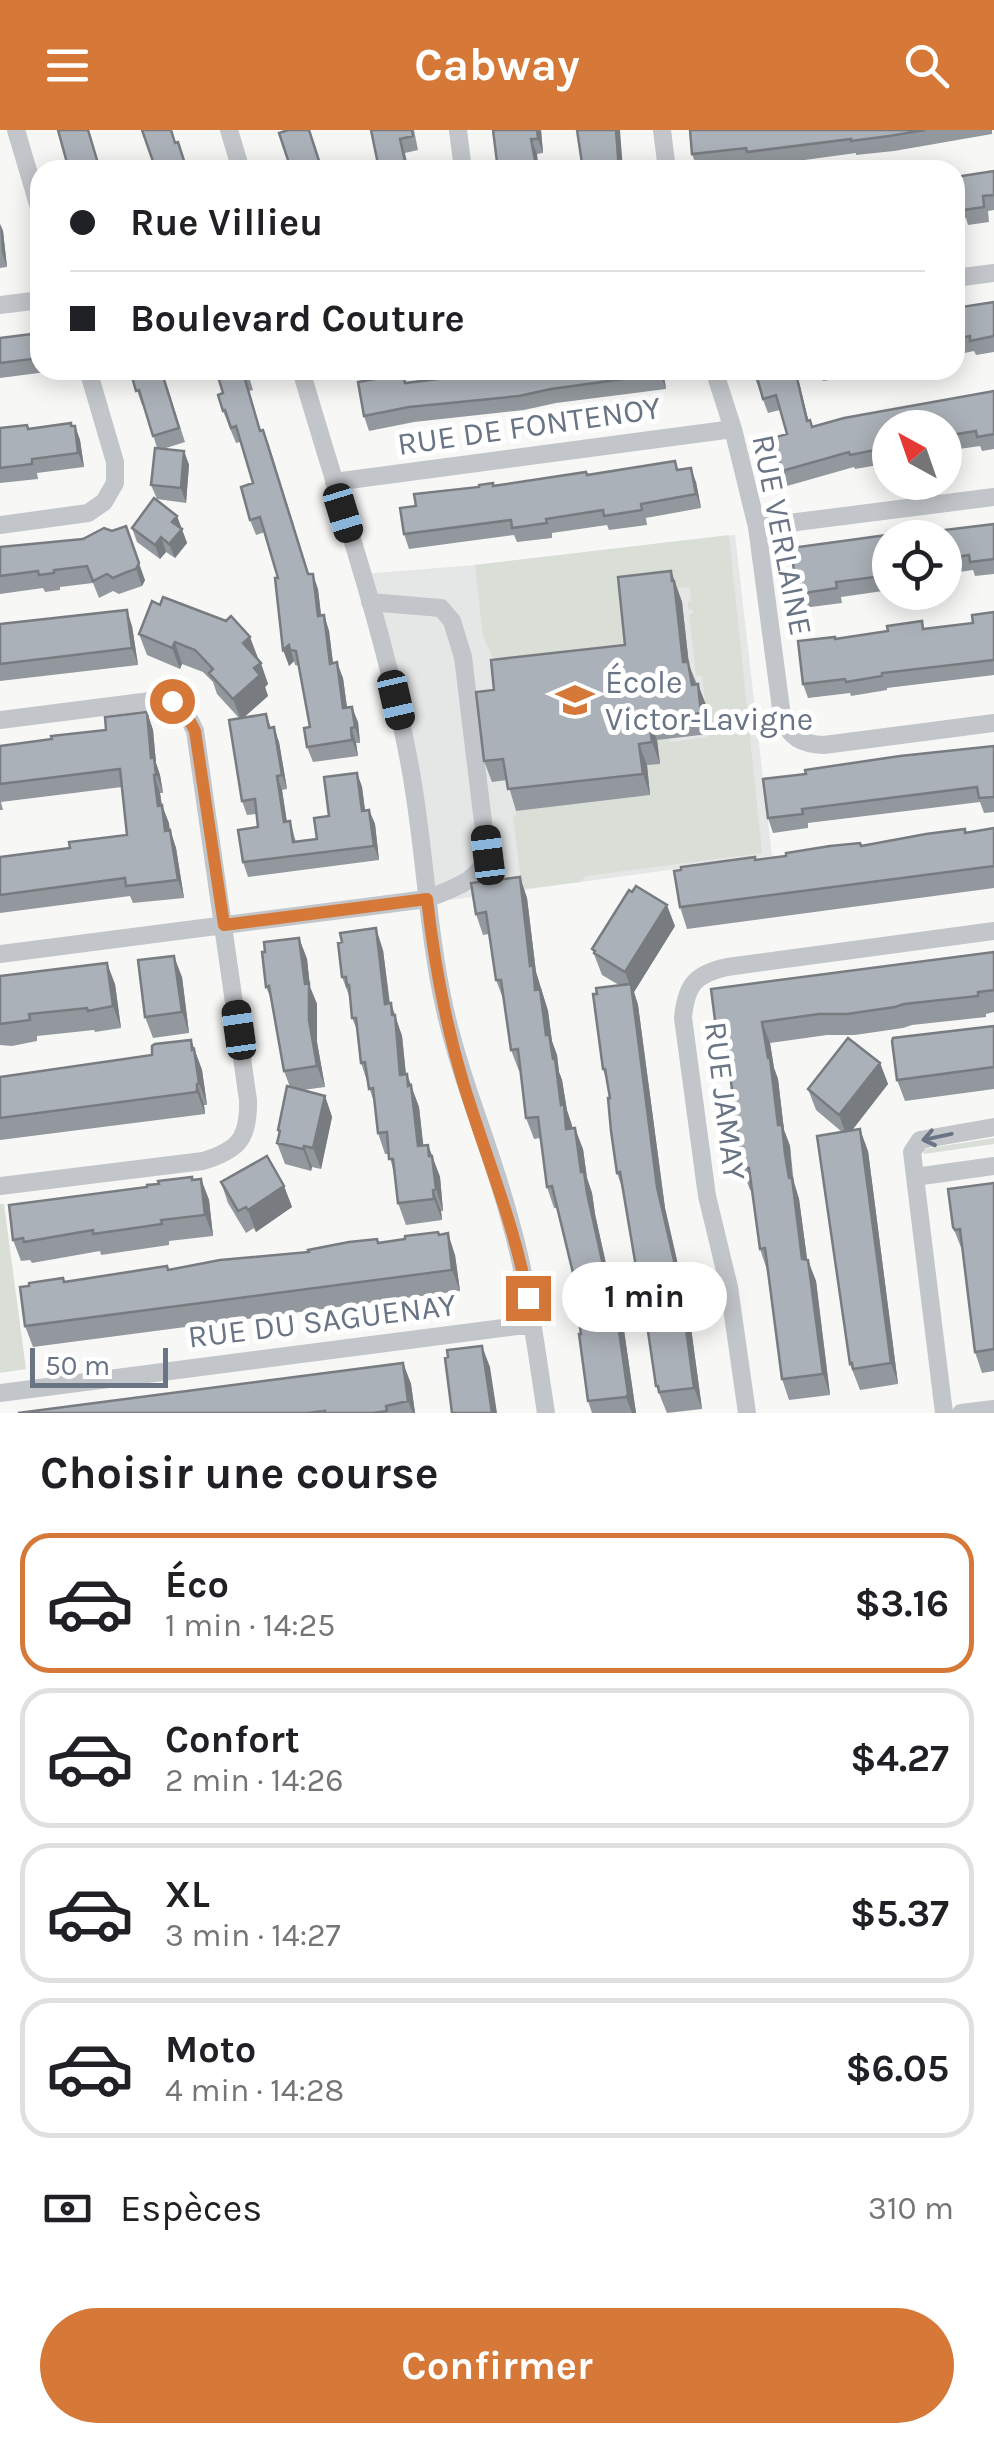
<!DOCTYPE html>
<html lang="fr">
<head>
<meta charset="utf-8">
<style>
	body { margin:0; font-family:Karla,sans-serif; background:#f6f6f6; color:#202124; height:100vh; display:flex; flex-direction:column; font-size:38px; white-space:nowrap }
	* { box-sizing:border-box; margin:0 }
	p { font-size:32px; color:#757577 }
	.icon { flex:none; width:55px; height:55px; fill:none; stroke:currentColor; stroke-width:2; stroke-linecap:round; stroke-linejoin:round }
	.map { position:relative; height:1283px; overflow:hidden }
	.side { display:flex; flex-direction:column; background:#fff; flex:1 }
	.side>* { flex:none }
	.banner { position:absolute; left:30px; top:30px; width:935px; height:220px; border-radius:30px; box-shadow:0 5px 25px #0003; display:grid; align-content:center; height:220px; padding:0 40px; background:#fff }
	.needle { width:65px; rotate:320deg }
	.controls { position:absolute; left:872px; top:280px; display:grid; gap:20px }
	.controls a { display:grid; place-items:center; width:90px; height:90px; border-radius:50%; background:#fff; box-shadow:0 5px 25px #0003; font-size:50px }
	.scale { position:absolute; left:30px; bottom:25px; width:138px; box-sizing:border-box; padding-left:10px; border:5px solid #697484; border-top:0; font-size:28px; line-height:35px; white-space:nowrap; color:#697484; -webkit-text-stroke:8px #fff; paint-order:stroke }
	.end { position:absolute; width:45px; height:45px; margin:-22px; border:12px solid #d57838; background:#fff; box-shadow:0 0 0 5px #fff }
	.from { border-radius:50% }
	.bubble { position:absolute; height:70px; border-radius:35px; background:#fff; box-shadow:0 5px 25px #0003; font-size:32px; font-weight:700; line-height:70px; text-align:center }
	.car { position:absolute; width:30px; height:60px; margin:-30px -15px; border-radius:12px; box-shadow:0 0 8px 2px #0007; background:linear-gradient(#222 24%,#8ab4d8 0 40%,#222 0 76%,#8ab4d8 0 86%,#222 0) }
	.banner b { display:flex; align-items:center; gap:35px; height:95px; font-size:38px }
	.banner b+b { border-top:2px solid #e0e0e0 }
	.banner i { width:25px; height:25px; background:#202124 }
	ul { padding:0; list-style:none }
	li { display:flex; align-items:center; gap:30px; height:140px; margin:0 20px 15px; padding:0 20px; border:5px solid #e0e0e0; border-radius:30px }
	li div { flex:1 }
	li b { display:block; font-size:38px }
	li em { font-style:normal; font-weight:700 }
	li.active { border-color:#d57838 }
	li>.icon { width:90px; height:90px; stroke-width:1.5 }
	h2 { padding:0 40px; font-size:45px; line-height:120px }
	.pay { display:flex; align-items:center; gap:25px; height:110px; padding:0 40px; font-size:38px }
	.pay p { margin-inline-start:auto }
	.primary-button { display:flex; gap:20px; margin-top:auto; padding:20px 40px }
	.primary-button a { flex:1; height:115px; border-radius:60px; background:#d57838; color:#fff; font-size:40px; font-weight:700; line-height:115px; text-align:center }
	header { display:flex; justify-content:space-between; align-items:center; height:130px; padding:0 40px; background:#d57838; color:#fff; font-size:45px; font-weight:700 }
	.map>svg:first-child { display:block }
	.built { fill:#e5e7e6 }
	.green { fill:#d9ded7 }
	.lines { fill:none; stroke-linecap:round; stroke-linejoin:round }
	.minor { stroke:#c2c5c9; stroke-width:18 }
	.wall { fill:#93989e }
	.shaded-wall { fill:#787c81 }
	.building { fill:#abb1b8; stroke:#787c81; stroke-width:2.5 }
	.oneway { stroke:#697484 }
	.route { stroke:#d57838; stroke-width:12 }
	.labels { text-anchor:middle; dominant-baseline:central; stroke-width:10; stroke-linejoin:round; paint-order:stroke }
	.street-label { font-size:32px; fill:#697484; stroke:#fff }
	.poi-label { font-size:32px; fill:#697484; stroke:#fff; text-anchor:start }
</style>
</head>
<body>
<header><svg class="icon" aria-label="menu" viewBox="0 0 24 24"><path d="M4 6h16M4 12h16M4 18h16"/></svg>Cabway<svg class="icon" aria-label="search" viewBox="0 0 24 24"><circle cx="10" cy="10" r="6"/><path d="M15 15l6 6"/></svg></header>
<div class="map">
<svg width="994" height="1283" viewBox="0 0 994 1283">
	<rect width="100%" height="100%" fill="#f7f8f6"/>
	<path class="built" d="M735 405 772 726 450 770 427 769 420 696 362 444 475 435Z"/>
	<path class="green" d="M729 405 762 723 586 746 580 752 522 759 513 686 516 685V681L650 665 647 635 659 633 657 610 669 609 670 612 707 607 709 603 702 546H696L689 484 693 483 692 479H688V472L691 471 690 457 658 460 633 536 496 533 483 507 475 435Z
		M994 1008V1014L924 1024 923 1019Z
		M0 1074H4L26 1239 0 1243Z"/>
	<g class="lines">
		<path class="minor" d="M16 0 40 81
			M229 0 241 40
			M458 0 463 40
			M662 0 667 40
			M955 148 994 143
			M0 175 40 170
			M301 240C338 368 383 495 408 626 425 710 426 797 445 880 462 954 491 1018 510 1090 528 1153 536 1218 546 1283
			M714 240 733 299 757 397 782 586C789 608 802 614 824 615L994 593
			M334 352 733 299
			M0 395 88 383 104 372 115 353V332L88 240
			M757 397 994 367
			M0 590 158 570C179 572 187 582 195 601L248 970C249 1008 239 1020 203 1031L0 1056
			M0 824 427 769C452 758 478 753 487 725L463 527 452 491 441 478 370 472
			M915 1047 912 1022 920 1010 994 997
			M0 1263 533 1194
			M747 1283 729 1157 707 1066 683 888C686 855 695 844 727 837L994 801
			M944 1283 915 1047 994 1036
			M961 1283 994 1279"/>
	</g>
	<path class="wall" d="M371 0H414L418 20 405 23 409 40H380Z
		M493 0H541L543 23 537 24Z
		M690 0H992V4L894 21 856 25V23L752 37 751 33 697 38 692 24Z
		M994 41V80L988 81 989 92 968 95 966 88 955 89V47Z
		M0 94 3 101 7 137 0 138Z
		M994 172V222L976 225 974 221 955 225V178Z
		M40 203V240L54 241 0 248V208Z
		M130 240H162L185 312 163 319 184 321 189 335 186 373 157 369 151 355 157 318 144 275H142Z
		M247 240 253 260 249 261 261 301 263 300 269 315 309 444 318 459 321 486 324 485 329 501 333 533 343 548 347 577 358 592 360 613H356L358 626 313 632 307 617 310 597 299 536 295 535 294 531 289 536 278 448 265 402 256 405 250 390 253 353 240 312 236 313 223 281V263Z
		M512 240H663L666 259 556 273 524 280 414 292 369 301 364 286 403 244 406 253Z
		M752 240H796L808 290 812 297 994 261V319L982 321 980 316 945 321V298H890V333L855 339 854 337 787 356 782 341 787 304 780 280 768 283Z
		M819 240H868L869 244 823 251Z
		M27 295 29 299 75 296 80 310 84 337 37 343 38 349 0 353V298Z
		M675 331 678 340 696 352 701 378 646 388 647 395 609 400 607 395 552 403V408L517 412 514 405 409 419 404 404 494 355 587 345Z
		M177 386 187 413 175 428 166 422 160 429 137 412 132 398Z
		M994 394V444L975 446 973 440 945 444V408H890V460L841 467 842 473 803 478 797 464 887 407Z
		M104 398 145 450 142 456 119 464 113 461 99 468 93 453 60 457V460L45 462 43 458 0 464V417L83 409Z
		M671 441 682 472 689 535 706 575 709 604 657 610 660 634 647 635 650 665 516 681 507 650 492 652 484 631 494 560 625 515Z
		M994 482V545L887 558V560L851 566 850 563 808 568 803 554 836 509 973 493Z
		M0 494 132 496 138 535 0 551Z
		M139 504 258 528 268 554 265 557 268 566 244 587 266 584 271 598 279 612 287 659 282 660 287 692 290 691 296 712 317 709 329 686 357 643 362 657 365 681 369 680 375 694 379 730 248 747 243 732 258 697 256 684 247 685 242 671 239 588 217 564 213 552 203 542 182 534 180 539 147 525Z
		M147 582 153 600 156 633 160 645 163 663H160L162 675 176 718 184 768 133 773 130 766 0 783V727L70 718 127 705 122 657 1 672 3 680H0V616L52 609 106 600Z
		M994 616V682L984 683 980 672 808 693V698L773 703 768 688 806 644Z
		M994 698V758L687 799 680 777 681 740Z
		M520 747 527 768 536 842 548 881 552 912 557 925 559 942 562 950 567 981 572 998 583 1019 587 1048 592 1063 595 1084 608 1144H611L619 1166 636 1283H592L588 1271 574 1147 557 1078H554L547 1057 540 1008 534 1009 526 988 520 941H519L511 920 504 871 496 850 489 804 483 805 476 784Z
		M675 796 634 862 638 875 665 1078 689 1183 702 1279 667 1283 656 1256 647 1166 623 1060 617 1043 610 968 607 951 603 939 597 864 619 855 602 845 592 819Z
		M299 808 307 829 310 857 317 874V912L325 957 303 960 325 966 332 987 321 1039 312 1037 311 1041 285 1034 277 1013 279 1005 278 1000 290 957 284 941 272 871 266 857Z
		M383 820 390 873 402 906 406 944 419 977 423 1016 428 1015 440 1047 443 1081H441L442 1090 406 1095 398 1073 394 1043 389 1024H385L378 1003 375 975 361 933 358 902 352 888 350 868 342 847Z
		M994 822V882L986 884V887L912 895 903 898 855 905H827L770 913 774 938 778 949 784 1000 790 1016 794 1054 799 1069 807 1130 816 1151 830 1265 789 1270 782 1249 767 1140 760 1119 752 1060H750L742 1038 727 919H724L716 898Z
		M0 846 115 854 121 898 95 902 94 900 37 906V911L12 916 0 915Z
		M182 847 189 903 153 908 145 887Z
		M994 896V959L905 971 897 950Z
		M191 910 202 940 207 975H204L205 984 0 1010V947L152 925Z
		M880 933 888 954 851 1001 868 1021 898 1254 860 1260 850 1234 842 1002 816 980 808 959Z
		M201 1049 209 1070 213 1106 169 1111V1115L101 1125 100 1121 32 1133 30 1130 21 1131 13 1110 147 1057Z
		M221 1052 284 1056 292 1077 256 1102 254 1098 246 1103 228 1073Z
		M994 1053V1241L982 1243 975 1222 962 1120 953 1097Z
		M439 1105 455 1125 460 1161 33 1217 25 1196 29 1156 309 1122 377 1109 379 1113Z
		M403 1233 411 1254 415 1283H18Z"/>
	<path class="shaded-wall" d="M537 0H541L543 23 538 9Z
		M616 0H620L623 40H619Z
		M531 9 537 24 539 40H537Z
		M0 94 3 101 7 137 2 123Z
		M660 240H663L666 259 660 244Z
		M795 240H796L812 305 807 291Z
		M75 296 80 310 84 337 78 323Z
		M184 321 189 335 186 373 181 358Z
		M691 338 696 352 701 378 696 364Z
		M177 386 187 413 175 428 169 414 172 392Z
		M161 407 166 422 160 429 155 415Z
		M139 433 145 450 142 456 136 439Z
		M671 441 682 472 689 535 695 553 700 576 683 532Z
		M313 444 318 459 323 501 318 486Z
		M127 480 132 496 138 535 132 518Z
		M324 485 329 501 335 549 330 534Z
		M250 507 258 528 251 535 243 513Z
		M175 512 182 534 180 539 172 518Z
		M289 515 294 531 289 536 283 520Z
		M337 532 343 548 349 593 343 578Z
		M261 533 268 554 265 557 268 566 241 590 233 569 254 538Z
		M698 554 706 575 709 604 701 583Z
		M352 577 358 592 360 613 355 597Z
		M147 582 153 600 156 633 160 645 163 663 151 628Z
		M649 589 657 610 660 634 652 612Z
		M274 597 279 612 287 659 282 645Z
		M351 598 356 613 358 626 352 610Z
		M639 614 647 635 650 665 643 644Z
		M357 643 362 657 367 695 362 681Z
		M154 645 160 663 164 693 158 676Z
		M277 646 282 660 289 706 284 692Z
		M162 675 169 693 172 719 165 701Z
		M369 680 375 694 379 730 374 716Z
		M170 700 176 718 184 768 178 750Z
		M520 747 527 768 536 842 548 881 552 911 557 925 559 942 562 950 567 980 572 995 574 1020 566 999 553 929 530 836Z
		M667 775 675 796 634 862 638 875 665 1078 689 1183 702 1279 694 1258 657 1057 631 858 625 842Z
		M376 798 383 820 392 895 385 874Z
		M299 808 307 829 310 857 317 874V912L325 957 317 936 309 890Z
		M174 826 182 847 189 903 182 882Z
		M107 833 115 854 121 898 113 876Z
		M391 873 402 906 408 966 400 945Z
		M762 892 770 913 774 938 778 949 784 1000 790 1016 792 1045 799 1069 810 1150 802 1129Z
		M191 910 202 940 207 975 199 953Z
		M880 933 888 954 847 1007 839 985Z
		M407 944 419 977 426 1038 418 1016Z
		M197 954 204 975 205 984 197 962Z
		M325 966 332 987 321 1039 313 1018Z
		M575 998 583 1019 587 1048 592 1063 595 1084 613 1165 605 1144 581 1042Z
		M860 999 868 1021 898 1254 891 1233Z
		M428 1015 440 1047 443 1081 436 1059Z
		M304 1016 312 1037 311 1041 303 1019Z
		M201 1049 209 1070 213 1106 205 1085Z
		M284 1056 292 1077 256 1102 248 1080Z
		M433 1060 441 1081 442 1090 434 1069Z
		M448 1103 455 1125 460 1161 452 1140Z
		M808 1130 816 1151 830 1265 823 1244Z
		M611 1144 619 1166 636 1283H632L626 1267Z
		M482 1216 490 1237 497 1283H492Z
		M403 1233 411 1254 415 1283H413L408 1271Z"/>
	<path class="building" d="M58 0H88L100 40H69Z
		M142 0H171L175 13 178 12 187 40H156Z
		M288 0H309L322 40H295L294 38 291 39 279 3Z
		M371 0H412L413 6 400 9 407 40H383L382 34H378Z
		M493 0H537L538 9H531L537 40H498Z
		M577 0H616L619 40H583Z
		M690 0H925L889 6 851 11V9L747 22 746 18 692 24Z
		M994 41V65L983 66 984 77 963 80 962 73 955 74V47Z
		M994 172V206L970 211V206L955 209V178Z
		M40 203V228L0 233V208Z
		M130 240H161L179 298 153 306 139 260 136 261Z
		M216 240H246L248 244 244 246 260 301 263 300 308 444H313L318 486 324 485 330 534 337 532 343 578 352 577 355 597 351 598 352 610 307 617 304 598 310 597 296 521 290 520 289 515 283 520 275 448H278L260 387 250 390 241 357 253 353 236 296 231 298 225 280 223 281 218 265 223 263Z
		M482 240H501V242L512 240H660V244L551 259 519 266 409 277 364 286 358 252 403 244 405 253 463 246 462 243Z
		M755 240H795L807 291 810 290 812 297 844 288 994 261V304L977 307 976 301 945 306V298H890V317L850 325 849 322 782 341 773 308 787 304 776 265 763 269Z
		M71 293V296H75L78 323 32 329V334L0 338V298L27 295 28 299Z
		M155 318 184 321 181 358 151 355Z
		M675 331 677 340 691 338 696 364 641 374 642 380 604 386 603 380 546 389 547 393 512 398 511 390 404 404 400 378 416 376 414 364 479 357V355L493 353V356L586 342 587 345Z
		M154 368 177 386 172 392 182 399 169 414 161 407 155 415 132 398Z
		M994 394V429L970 432 969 425 945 429V408H890V445L836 452 837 458 797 464 791 418 887 405V407Z
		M126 396 139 433 136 439 127 442 113 448 107 444 93 451 87 436 54 440V443L39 445 38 441 0 446V417L83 409 104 398 112 401Z
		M671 441 672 451H674L683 532H688L692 555 698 554 701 583 649 589 652 612 639 614 643 644 508 659 503 629 484 631 476 562 494 560 491 530 625 515 618 447Z
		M163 467 226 491 231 486 250 507 243 513 261 533 254 538 260 545 233 569 209 543 213 539 195 520 175 512 172 518 139 504 152 471 160 475Z
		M127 480 132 518 0 534V494Z
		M994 482V530L882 543V546L846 552 845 549 803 554 798 511 835 507V509L888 501 887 496 922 491 923 499 973 493 972 485Z
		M147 582 151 628 154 627 156 645H154L158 676 162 675 165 701 170 700 178 750 126 756 125 748 0 765V727L70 718 69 712 127 705 120 639 0 654V616L52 609 51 606 106 600 105 587Z
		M266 584 269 598 274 597 282 645 277 646 284 692 290 691 293 712 317 709 314 688 329 686 324 647 357 643 362 681 369 680 374 716 243 732 238 700 258 697 255 669 242 671 229 590Z
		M994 616V667L979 668 977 657 802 679 803 684 768 688 763 649 806 644 805 640 900 626Z
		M994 698V736L680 777 674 741 681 740V737L755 727V730L786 726V723L830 716 860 713 861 716 926 704 965 699V703Z
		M520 747 530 836 533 835 535 860 540 859 546 905 549 904 553 929H555L561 975 564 974 566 999 575 998 581 1042H584L587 1063 605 1144H611L627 1257 628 1264 626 1267 588 1271 579 1204H581L572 1147H574L552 1056 547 1057 538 987 526 988 518 919 511 920 501 850H496L486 782 476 784 471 753Z
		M636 756 667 775 625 842 594 823 595 821 592 819 629 760 632 762Z
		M376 798 385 874 391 873 392 885H395L400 945 407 944 408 956 411 955 418 1016 428 1015 429 1026H432L436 1059 433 1060 434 1069 398 1073 393 1029H389L387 1002 378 1003 373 958 369 959 365 932 361 933 356 888H352L349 855 347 856 346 847H342L338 813 342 812 340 803Z
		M299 808 305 854 309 853V890L317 936 284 941 269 856 266 857 262 822H265L264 812Z
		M994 822V860L978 862V866L904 874 895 877 847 884H819L762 892 768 928H770L778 995H782L785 1024 789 1048H792L802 1129 808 1130 823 1244 782 1249 765 1118 760 1119 749 1038H742L724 897 716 898 711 859Z
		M174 826 182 882 145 887 138 830Z
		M107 833 113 876 88 881 87 878 29 884 30 890 0 894V846Z
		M631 854 657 1057 681 1161 694 1258 659 1262 658 1256H656L645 1181 649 1180 647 1164 636 1137 620 1042 617 1043 611 1001 608 968H610L605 939H603L593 864H597L596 858Z
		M994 896V937L897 950 892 911 893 908Z
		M848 908 880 933 839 985 808 959Z
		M191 910 192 920 194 919 199 953 197 954V962L0 988V947L152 925V916L155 914Z
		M287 956 325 966 313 1018 304 1016 303 1019 277 1013 280 1001 278 1000Z
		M860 999 891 1233 853 1239 852 1233 850 1234 817 1006Z
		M267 1026 284 1056 248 1080 246 1077 238 1081 221 1052Z
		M192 1047V1050L201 1049 205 1085 161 1090 162 1094 93 1104V1100L24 1112 23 1108 13 1110 9 1075 147 1057V1055L159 1054 158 1051Z
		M994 1053V1219L975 1222 960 1099 955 1100 953 1097 948 1059Z
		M438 1102 439 1105 448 1103 452 1140 25 1196 20 1157 29 1156V1153L63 1148 64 1152 167 1136 168 1140 220 1130 309 1122 308 1120 349 1112 377 1109 378 1113 405 1109V1106Z
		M482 1216 492 1283H452L445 1228 448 1227 447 1220Z
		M403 1233 408 1271 386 1276 387 1281 373 1283H325V1281L307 1283H18Z"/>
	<defs><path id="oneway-shaft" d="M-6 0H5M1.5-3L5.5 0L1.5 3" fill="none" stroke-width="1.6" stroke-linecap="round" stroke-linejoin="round" transform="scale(2.5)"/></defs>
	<use class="oneway" href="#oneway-shaft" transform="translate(937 1007) rotate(168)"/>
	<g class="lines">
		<path class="route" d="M172 571 183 578 195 601 224 795 427 769C434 831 445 892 463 952 485 1025 514 1092 528 1168"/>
	</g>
	<defs>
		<g id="school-bare" transform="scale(3)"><path d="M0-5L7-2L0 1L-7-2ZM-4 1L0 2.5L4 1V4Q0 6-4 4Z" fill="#d57838" stroke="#fff" stroke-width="2.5" paint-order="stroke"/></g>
	</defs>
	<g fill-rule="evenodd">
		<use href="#school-bare" x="575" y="570"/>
	</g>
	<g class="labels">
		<g class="street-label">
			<text transform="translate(529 296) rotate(-8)">RUE DE FONTENOY</text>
			<text transform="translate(782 405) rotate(79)">RUE VERLAINE</text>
			<text transform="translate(725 971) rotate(83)">RUE JAMAY</text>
			<text transform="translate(322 1191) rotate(-7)">RUE DU SAGUENAY</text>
		</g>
		<g class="poi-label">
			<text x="605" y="552">École<tspan x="605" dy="37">Victor-Lavigne</tspan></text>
		</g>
	</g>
</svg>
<div class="controls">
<a><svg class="needle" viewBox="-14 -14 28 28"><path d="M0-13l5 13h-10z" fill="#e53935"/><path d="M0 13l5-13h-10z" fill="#757577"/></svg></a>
<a><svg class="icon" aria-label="locate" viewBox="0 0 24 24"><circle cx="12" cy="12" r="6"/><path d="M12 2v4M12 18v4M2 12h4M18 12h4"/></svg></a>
</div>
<div class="scale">50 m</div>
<i class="end from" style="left:172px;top:571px"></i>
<i class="end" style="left:528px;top:1168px"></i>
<div class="bubble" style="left:562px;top:1132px;width:165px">1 min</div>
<i class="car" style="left:343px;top:383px;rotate:163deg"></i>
<i class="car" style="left:396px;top:570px;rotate:167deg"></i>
<i class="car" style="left:488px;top:725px;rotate:353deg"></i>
<i class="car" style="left:239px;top:900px;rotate:352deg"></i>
<div class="banner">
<b><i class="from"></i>Rue Villieu</b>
<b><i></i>Boulevard Couture</b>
</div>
</div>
<section class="side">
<h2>Choisir une course</h2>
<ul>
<li class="active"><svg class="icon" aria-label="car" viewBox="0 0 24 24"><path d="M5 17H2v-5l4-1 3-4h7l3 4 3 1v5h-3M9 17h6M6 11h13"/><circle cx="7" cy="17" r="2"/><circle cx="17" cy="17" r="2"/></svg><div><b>Éco</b><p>1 min · 14:25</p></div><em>$3.16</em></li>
<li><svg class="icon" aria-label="car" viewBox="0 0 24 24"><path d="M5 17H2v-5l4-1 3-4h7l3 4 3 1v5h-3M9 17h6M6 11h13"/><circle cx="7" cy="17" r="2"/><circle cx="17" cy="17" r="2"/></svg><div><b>Confort</b><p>2 min · 14:26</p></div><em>$4.27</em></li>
<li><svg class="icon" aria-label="car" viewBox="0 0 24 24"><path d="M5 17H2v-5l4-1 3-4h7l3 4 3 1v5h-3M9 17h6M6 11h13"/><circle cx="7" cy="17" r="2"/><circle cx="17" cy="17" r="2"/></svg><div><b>XL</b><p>3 min · 14:27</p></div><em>$5.37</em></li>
<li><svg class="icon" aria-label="car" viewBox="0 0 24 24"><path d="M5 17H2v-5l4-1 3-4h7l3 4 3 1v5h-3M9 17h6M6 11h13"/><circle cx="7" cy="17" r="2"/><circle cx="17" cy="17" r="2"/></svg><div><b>Moto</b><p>4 min · 14:28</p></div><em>$6.05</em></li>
</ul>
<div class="pay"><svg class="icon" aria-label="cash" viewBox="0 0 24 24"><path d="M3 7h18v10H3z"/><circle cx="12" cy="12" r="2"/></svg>Espèces<p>310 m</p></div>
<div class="primary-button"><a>Confirmer</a></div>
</section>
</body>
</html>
